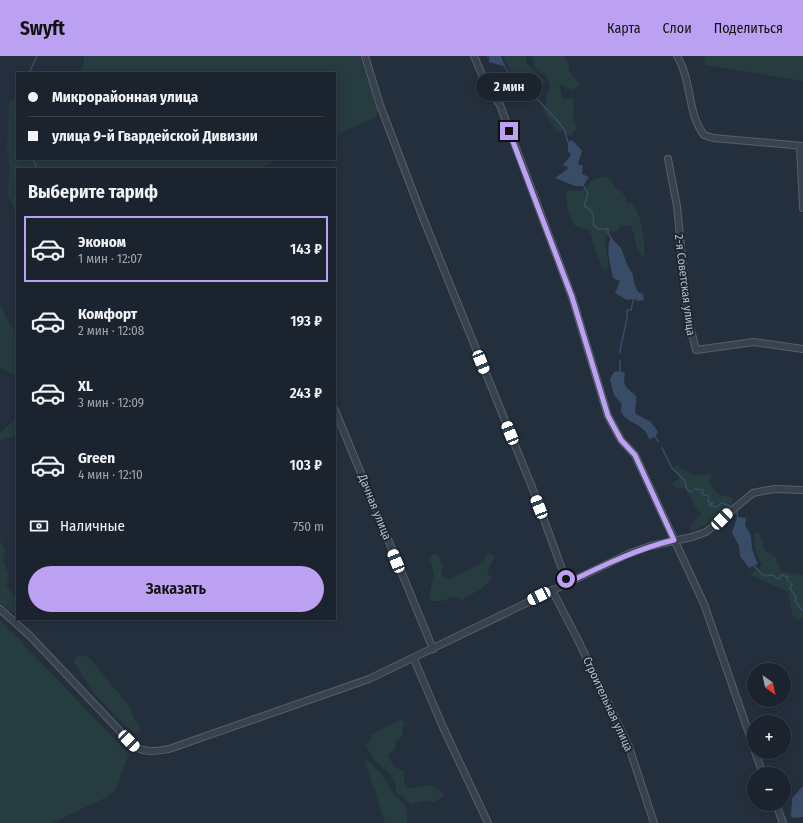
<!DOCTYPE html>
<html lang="ru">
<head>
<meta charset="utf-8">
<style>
	body { margin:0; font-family:"Fira Sans Condensed",sans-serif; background:#282f3a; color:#f1f3f6; height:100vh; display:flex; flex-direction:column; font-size:15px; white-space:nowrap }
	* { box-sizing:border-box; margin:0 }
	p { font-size:13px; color:#a0a4aa }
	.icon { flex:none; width:22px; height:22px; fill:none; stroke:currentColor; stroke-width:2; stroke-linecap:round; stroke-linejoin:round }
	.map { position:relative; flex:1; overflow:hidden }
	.side { position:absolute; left:16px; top:112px; width:320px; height:452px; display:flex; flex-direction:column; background:#1b232e; border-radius:0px; box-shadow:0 2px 10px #0003,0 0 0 1px #39404a }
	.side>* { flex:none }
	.top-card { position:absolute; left:16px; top:16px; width:320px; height:88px; border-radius:0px; box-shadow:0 2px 10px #0003,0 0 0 1px #39404a; display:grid; align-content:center; height:88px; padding:0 12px; background:#1b232e }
	.needle { width:26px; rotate:147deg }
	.buttons { position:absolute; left:747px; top:607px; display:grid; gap:8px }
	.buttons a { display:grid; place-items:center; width:44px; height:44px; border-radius:50%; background:#1b232e; box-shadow:0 2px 10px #0003,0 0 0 1px #39404a; font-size:20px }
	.end { position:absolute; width:18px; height:18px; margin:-9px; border:5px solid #bca0f2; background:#111; box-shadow:0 0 0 2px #111 }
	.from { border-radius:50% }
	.bubble { position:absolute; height:28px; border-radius:14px; background:#1b232e; box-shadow:0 2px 10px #0003,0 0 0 1px #39404a; font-size:13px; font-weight:600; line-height:28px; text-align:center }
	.car { position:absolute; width:12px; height:24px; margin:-12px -6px; border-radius:5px; box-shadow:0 0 3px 1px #0007; background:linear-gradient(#fff 24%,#345 0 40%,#fff 0 76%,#345 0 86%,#fff 0) }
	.top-card b { display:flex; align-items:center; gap:14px; height:38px; font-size:15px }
	.top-card b+b { border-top:1px solid #39404a }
	.top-card i { width:10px; height:10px; background:#f1f3f6 }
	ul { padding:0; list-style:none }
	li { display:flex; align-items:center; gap:12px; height:66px; margin:0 8px 6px; padding:0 4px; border:2px solid transparent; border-radius:0px }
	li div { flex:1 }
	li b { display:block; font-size:15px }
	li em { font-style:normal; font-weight:600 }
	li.current { border-color:#bca0f2 }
	li>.icon { width:36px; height:36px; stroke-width:1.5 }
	h2 { padding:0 12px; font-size:18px; line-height:48px }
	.pay { display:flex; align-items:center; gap:10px; height:44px; padding:0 12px; font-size:15px }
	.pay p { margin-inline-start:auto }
	.cta { display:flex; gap:8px; margin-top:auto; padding:8px 12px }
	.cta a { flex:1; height:46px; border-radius:24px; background:#bca0f2; color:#111; font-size:16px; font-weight:600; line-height:46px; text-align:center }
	header { display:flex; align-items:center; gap:24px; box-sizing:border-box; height:56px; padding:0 20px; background:#bca0f2; color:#111 }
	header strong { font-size:19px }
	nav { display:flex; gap:22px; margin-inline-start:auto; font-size:14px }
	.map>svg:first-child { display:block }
	.green { fill:#263c3f }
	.water { fill:#394c67 }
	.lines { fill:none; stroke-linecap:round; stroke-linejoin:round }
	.stream { stroke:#394c67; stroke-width:1.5 }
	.minor-casing { stroke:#565f6c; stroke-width:8 }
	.minor { stroke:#38414e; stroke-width:6 }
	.route { stroke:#bca0f2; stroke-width:5 }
	.labels { text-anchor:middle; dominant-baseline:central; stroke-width:4; stroke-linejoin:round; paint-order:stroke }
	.street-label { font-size:12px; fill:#b4bcc9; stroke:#1d2633 }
</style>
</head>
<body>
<header>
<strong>Swyft</strong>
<nav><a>Карта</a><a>Слои</a><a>Поделиться</a></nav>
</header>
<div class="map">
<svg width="803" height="767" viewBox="0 0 803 767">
	<rect width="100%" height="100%" fill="#242f3e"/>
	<path class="green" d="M85 0H360L378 55 376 61 335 79V17H84L82 16Z
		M503 0H526V7L545 25 526 37 511 17Z
		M532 0H564L569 8V15L580 29 573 34 559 27 563 43H574L573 61 577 72 572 79H567L563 74 557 76 544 56 543 53 547 46 545 40 551 31 546 19 536 14Z
		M704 0H803V25L705 9Z
		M17 42V103H280L257 113H17V161L7 137 10 112 7 92 9 44Z
		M604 120C613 122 612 126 615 132L620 134 626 141 625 147H632C642 159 644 183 645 199L642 200C633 191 637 179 630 169L621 170 616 176 610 175C598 185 612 200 607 213L601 210 589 174 575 170C570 162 563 142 568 134L580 135 586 132 591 125Z
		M0 251 2 252 9 267 17 278V321L0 311Z
		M17 361V379L0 385V377Z
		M677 409C683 413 688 417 695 419 701 421 706 416 712 419L709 427C720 440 715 438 732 441L734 444C725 458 708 469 692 475L690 473V469L702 458 695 451 686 433 674 431 672 428 680 422 673 413Z
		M759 477 765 494 776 502 781 515 803 519V561L799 565 793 560 788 536 749 518 759 513 762 509 756 496 754 478Z
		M0 485C5 493 6 496 3 504L9 520 6 531 17 542V559L0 547Z
		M490 497 495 501 487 515 490 520V525C483 534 472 537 462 544L453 540 443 545H432L429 540C429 538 434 520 434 518 433 513 430 508 429 502L434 498 439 500 443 511 441 516 443 521 448 524 483 506 485 500Z
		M0 564 129 698 115 734 107 741 52 767H0Z
		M82 599 87 600 91 604 130 651 133 661 140 670V676L135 677 130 674 94 638 74 606 76 601Z
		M400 664 405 666 402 672 403 678 400 683 395 686 396 692 388 700C392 708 395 713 404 715V727L407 732C425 733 432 721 444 740L435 746 423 745 411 748 402 740 397 738C396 733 396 727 393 723 385 708 373 710 366 688L371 684V679Z
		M364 702 380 716 394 738 404 748 407 756V767H385Z"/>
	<path class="water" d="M484 0H501L507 15 503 10 489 6V1Z
		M572 84 582 95 578 108 583 110 582 118 589 121 583 130H575L555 122 569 112 563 109 571 99 568 95V86Z
		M611 182 621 192 627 208 633 219 634 227 638 236 643 238 644 244 638 245 635 243 627 244 615 237 620 225 613 222C611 210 605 192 611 182Z
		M620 315 625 317 624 326 626 331 636 340C637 347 634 352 636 358L651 366 658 376 655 381 649 383C648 380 646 376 644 374 637 366 616 363 622 348L614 339 610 323 614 316Z
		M737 461 746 462 745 469 751 480 752 493 758 508 749 512 740 500 739 490 732 477Z
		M803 730V761L793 762 791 760 792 742Z"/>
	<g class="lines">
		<path class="stream" d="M507 14 512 25 524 38 538 44 556 63 564 73 568 86
			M29 17 37 0
			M33 103 37 113
			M583 129 588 137 584 150C592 154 595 159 593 168L598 173H608V178L612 183
			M620 297C621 282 628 269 627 254H631L634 241
			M620 316V305
			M655 380 658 385
			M662 392 672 412 685 425 687 434 691 436 695 433 704 434 701 438 709 440 708 446 713 447 709 449 716 451 722 447 730 450
			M737 456 738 463
			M753 509 764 520 773 519 778 523 782 519 788 521 787 524 792 528 790 532 796 541 795 545 803 555"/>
		<g class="minor-casing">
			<path id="minor" d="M365 0 380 49 423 162 534 436 567 527
				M474 0 488 33 500 49 572 241 608 360 621 384 635 399 704 548 754 692
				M677 0C692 24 687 57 704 79L713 82 803 90
				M800 90 803 152
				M668 103 677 150 688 262 696 294 754 286 803 293
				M335 354 433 593
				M552 534 577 582 629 691 654 767
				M0 553 30 580 135 691C147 697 156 695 169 693L369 623 628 498 650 490 692 481 706 476 753 437 774 433 803 434
				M414 603 442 669 488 767
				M755 696 763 718
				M776 748 783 767"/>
		</g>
		<use href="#minor" class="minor"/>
	</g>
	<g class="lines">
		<path class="route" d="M509 75 572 241 608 360 621 384 635 399 674 484C636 493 602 510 567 527L566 523"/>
	</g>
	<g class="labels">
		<g class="street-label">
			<text transform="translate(685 229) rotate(83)">2-я Советская улица</text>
			<text transform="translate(375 451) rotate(68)">Дачная улица</text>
			<text transform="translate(608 648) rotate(65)">Строительная улица</text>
		</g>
	</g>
</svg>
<div class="buttons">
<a><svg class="needle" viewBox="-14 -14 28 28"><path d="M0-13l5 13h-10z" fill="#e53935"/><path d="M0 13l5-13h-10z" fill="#a0a4aa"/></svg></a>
<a>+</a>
<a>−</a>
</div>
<i class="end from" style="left:566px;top:523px"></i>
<i class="end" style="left:509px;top:75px"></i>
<div class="bubble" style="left:476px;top:17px;width:66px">2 мин</div>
<i class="car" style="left:481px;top:306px;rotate:158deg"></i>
<i class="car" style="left:510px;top:377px;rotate:338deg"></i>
<i class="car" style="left:539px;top:451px;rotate:339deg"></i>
<i class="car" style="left:722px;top:463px;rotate:45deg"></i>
<i class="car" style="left:396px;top:505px;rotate:338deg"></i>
<i class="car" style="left:539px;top:540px;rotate:244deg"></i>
<i class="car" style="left:129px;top:685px;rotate:135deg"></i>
<div class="top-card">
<b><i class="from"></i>Микрорайонная улица</b>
<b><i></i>улица 9-й Гвардейской Дивизии</b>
</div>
<section class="side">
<h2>Выберите тариф</h2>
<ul>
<li class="current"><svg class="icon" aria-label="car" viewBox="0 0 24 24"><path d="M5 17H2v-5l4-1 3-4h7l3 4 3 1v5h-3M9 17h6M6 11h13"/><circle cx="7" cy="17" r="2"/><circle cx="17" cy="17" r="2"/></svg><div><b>Эконом</b><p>1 мин · 12:07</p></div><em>143 ₽</em></li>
<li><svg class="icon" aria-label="car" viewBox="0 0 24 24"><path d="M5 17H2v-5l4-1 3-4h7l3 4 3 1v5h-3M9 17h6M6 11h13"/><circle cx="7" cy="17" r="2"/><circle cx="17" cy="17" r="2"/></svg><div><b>Комфорт</b><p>2 мин · 12:08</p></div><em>193 ₽</em></li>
<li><svg class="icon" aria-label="car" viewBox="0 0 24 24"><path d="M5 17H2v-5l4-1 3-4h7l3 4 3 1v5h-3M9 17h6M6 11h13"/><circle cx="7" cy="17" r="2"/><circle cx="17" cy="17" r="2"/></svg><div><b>XL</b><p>3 мин · 12:09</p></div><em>243 ₽</em></li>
<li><svg class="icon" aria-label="car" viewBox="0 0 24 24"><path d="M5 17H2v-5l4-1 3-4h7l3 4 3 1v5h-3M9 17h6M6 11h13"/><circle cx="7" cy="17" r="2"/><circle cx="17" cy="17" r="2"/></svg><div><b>Green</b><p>4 мин · 12:10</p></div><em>103 ₽</em></li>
</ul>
<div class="pay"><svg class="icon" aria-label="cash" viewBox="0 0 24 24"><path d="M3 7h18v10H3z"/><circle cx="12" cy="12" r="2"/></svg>Наличные<p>750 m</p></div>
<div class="cta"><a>Заказать</a></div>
</section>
</div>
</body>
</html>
